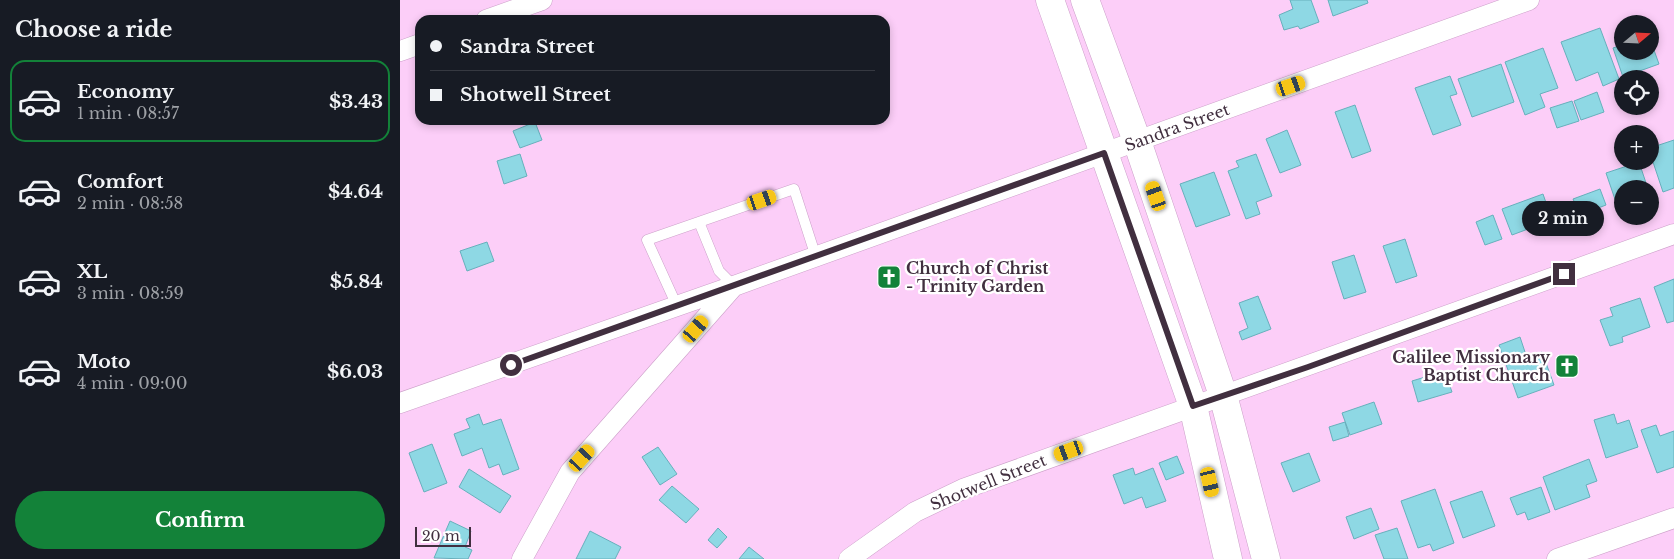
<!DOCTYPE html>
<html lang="en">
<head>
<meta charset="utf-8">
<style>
	body { margin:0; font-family:"Libre Baskerville",serif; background:#20242c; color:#f1f3f6; height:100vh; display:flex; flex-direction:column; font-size:19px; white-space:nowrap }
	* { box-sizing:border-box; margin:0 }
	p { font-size:16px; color:#9ea1a6 }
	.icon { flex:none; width:28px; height:28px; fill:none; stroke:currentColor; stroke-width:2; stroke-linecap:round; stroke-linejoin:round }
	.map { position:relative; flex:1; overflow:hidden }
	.side { display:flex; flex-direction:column; background:#171b24; width:400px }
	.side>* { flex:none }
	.top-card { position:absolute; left:15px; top:15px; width:475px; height:110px; border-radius:15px; box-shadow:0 2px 8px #0003; display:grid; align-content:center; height:110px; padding:0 15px; background:#171b24 }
	.needle { width:32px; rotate:71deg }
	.fabs { position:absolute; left:1214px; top:15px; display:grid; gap:10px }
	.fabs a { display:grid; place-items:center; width:45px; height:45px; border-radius:50%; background:#171b24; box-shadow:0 2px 8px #0003; font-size:25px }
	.scale { position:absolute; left:15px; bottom:12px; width:56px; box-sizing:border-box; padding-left:5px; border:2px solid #412f3f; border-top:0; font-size:14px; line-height:18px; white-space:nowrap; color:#412f3f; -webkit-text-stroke:4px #fff; paint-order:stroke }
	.end { position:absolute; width:22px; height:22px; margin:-11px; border:6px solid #412f3f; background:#fff; box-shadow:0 0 0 2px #fff }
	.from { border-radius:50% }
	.bubble { position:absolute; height:35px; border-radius:18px; background:#171b24; box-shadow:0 2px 8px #0003; font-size:16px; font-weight:800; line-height:35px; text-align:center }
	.car { position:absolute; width:15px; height:30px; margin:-15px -8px; border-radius:6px; box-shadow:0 0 4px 1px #0007; background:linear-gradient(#f5c518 24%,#345 0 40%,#f5c518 0 76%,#345 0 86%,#f5c518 0) }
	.top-card b { display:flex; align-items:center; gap:18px; height:48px; font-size:19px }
	.top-card b+b { border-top:1px solid #363941 }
	.top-card i { width:12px; height:12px; background:#f1f3f6 }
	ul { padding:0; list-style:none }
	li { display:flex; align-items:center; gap:15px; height:82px; margin:0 10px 8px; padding:0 5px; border:2px solid transparent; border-radius:15px }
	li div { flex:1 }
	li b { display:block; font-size:19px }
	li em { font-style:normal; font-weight:800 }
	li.active { border-color:#138239 }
	li>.icon { width:45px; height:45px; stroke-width:1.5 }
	h2 { padding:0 15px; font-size:22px; line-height:60px }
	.cta { display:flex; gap:10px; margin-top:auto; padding:10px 15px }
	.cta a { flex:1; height:58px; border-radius:30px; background:#138239; color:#fff; font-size:20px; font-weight:800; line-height:58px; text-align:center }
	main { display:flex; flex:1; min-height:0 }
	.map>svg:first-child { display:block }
	.building { fill:#8ed8e4; stroke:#67b0bc }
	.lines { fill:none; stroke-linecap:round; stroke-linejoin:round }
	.service-casing { stroke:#cca0c9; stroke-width:11 }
	.minor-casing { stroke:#cca0c9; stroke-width:21 }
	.secondary-casing { stroke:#cca0c9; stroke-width:29 }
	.service { stroke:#fff; stroke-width:10 }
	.minor { stroke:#fff; stroke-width:20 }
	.secondary { stroke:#fff; stroke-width:28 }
	.route { stroke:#412f3f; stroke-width:6 }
	.labels { text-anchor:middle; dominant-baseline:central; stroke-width:4.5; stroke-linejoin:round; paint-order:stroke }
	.street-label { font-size:16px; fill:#412f3f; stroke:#fff }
	.poi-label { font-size:16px; font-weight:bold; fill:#412f3f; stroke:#fff; text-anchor:start }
</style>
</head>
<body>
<main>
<section class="side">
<h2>Choose a ride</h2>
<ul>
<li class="active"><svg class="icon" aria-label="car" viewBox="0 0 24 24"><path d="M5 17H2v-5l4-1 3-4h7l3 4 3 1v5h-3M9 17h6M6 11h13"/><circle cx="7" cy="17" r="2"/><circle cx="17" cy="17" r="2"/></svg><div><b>Economy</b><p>1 min · 08:57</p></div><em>$3.43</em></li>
<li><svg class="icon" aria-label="car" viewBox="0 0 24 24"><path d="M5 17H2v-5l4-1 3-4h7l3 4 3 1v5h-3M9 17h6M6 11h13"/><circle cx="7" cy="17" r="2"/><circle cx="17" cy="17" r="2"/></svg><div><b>Comfort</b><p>2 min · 08:58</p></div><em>$4.64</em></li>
<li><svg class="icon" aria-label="car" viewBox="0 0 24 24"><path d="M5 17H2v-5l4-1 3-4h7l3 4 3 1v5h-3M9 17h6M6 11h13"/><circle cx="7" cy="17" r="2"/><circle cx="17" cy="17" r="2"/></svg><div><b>XL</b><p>3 min · 08:59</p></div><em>$5.84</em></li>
<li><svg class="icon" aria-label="car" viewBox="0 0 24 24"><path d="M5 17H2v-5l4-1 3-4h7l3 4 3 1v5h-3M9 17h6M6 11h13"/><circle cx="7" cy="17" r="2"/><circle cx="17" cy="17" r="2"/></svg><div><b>Moto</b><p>4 min · 09:00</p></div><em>$6.03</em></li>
</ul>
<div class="cta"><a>Confirm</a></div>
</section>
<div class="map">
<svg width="1274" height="559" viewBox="0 0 1274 559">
	<rect width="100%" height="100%" fill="#fccef8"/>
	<path class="building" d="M890 0H911L919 22 900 29 898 26 884 30 879 15 893 9Z
		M928 0H967L968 3 933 16Z
		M1200 28 1219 79 1203 86 1198 72 1176 81 1161 42Z
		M1250 39 1259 64 1223 77 1213 48 1222 45V51H1250Z
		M1143 48 1158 88 1140 94 1145 107 1125 115 1105 62Z
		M1101 64 1114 102 1072 117 1058 79Z
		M1050 76 1057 94 1050 96 1061 125 1033 135 1015 88Z
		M1197 92 1204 112 1181 120 1174 101Z
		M1172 101 1179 121 1157 128 1150 108Z
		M955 105 971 151 952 158 935 112Z
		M135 122 142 140 120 148 113 131Z
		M887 130 901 165 880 173 866 139Z
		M1274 140V188L1263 192 1250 153V148Z
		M120 154 127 176 104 184 97 161Z
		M856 154 872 196 856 202 860 214 846 219 828 171 839 167 836 161Z
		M1239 162 1248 189H1222V207L1218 208 1206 173Z
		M814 172 830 215 796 227 780 184Z
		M1200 189 1206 205 1180 215 1173 199Z
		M1143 194 1152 220 1112 235 1102 209Z
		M1093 215 1102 239 1085 245 1076 222Z
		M1005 239 1017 276 996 283 983 246Z
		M87 242 94 261 67 271 60 251Z
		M954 255 966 292 944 299 932 262Z
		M1274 279V321L1267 323 1254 287Z
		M858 296 871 329 842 340 839 332 848 328 839 303Z
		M1240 298 1250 327 1222 337 1223 342 1210 346 1200 320 1213 316 1210 308Z
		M1120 337 1127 358 1142 352 1154 385 1118 398 1099 345Z
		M1035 374 1038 381 1047 378 1052 392 1018 402 1012 381Z
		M974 402 982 424 950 435 942 413Z
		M79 414 83 425 101 419 119 469 103 475 99 464 89 468 82 448 62 456 54 434 70 428 66 419Z
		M1214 414 1217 424 1229 420 1238 447 1206 458 1194 420Z
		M945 422 949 436 933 441 929 427Z
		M1256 425 1260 436 1274 431V467L1257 473 1241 430Z
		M32 444 47 483 24 492 9 453Z
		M258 447 277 474 260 485 242 457Z
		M909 453 920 481 893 492 881 463Z
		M777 456 784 473 766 480 759 463Z
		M1189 459 1197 481 1186 485 1190 497 1155 510 1143 477Z
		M733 468 735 475 753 468 766 501 746 508 742 497 724 504 713 475Z
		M69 469 111 496 100 513 59 487Z
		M272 486 299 509 286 523 259 500Z
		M1141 487 1150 512 1128 520 1125 512 1117 515 1110 498Z
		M1035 489 1054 543 1033 551 1030 544 1018 548 1001 501Z
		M1082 491 1095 526 1063 538 1050 502Z
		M971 508 979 529 954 539 946 517Z
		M50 521 71 531 65 547 72 550 68 559 34 558Z
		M318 528 327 537 317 548 308 540Z
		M997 528 1008 559H984L975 535Z
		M190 531 221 547 215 559H176Z
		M349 547 364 559H339Z"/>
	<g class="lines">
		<g class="service-casing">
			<path id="service" d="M299 222 319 271 334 286
				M277 306 247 240 394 189 416 257"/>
		</g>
		<g class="minor-casing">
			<path id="minor" d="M86 20 142 0
				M0 51 20 44
				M0 403 334 286 1129 0
				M122 559 170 472 333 287
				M449 559 515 512 563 489 1274 234
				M1157 559 1274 518"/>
		</g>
		<g class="secondary-casing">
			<path id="secondary" d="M650 0 793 406 828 559
				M685 0 737 141 823 395 866 559"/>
		</g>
		<use href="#service" class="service"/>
		<use href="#minor" class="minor"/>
		<use href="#secondary" class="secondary"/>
	</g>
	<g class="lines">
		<path class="route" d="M111 365 704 153 793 406 908 367 1164 274"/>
	</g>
	<defs>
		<g id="church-square" transform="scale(1.25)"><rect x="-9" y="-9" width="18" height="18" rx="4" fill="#138239" stroke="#fff"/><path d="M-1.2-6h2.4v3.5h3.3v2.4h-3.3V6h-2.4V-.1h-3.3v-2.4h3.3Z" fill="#fff"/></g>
	</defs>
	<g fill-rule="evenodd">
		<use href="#church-square" x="489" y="277"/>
		<use href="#church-square" x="1167" y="366"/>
	</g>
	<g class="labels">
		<g class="street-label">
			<text transform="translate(777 127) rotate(-20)">Sandra Street</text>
			<text transform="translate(588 482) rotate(-22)">Shotwell Street</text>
		</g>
		<g class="poi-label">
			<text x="506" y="268">Church of Christ<tspan x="506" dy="18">- Trinity Garden</tspan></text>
			<text x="1150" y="357" text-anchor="end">Galilee Missionary<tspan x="1150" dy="18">Baptist Church</tspan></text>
		</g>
	</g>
</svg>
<div class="fabs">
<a><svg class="needle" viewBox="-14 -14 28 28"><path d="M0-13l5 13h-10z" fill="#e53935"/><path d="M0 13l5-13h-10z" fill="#9ea1a6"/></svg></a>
<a><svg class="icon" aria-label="locate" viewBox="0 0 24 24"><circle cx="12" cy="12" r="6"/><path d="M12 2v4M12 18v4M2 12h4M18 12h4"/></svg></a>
<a>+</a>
<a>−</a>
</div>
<div class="scale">20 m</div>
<i class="end from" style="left:111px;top:365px"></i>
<i class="end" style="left:1164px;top:274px"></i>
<div class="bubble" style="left:1122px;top:201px;width:82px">2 min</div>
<i class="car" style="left:891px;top:86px;rotate:71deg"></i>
<i class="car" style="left:756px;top:196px;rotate:341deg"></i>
<i class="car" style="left:362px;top:200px;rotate:71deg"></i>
<i class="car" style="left:296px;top:329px;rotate:41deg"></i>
<i class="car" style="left:669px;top:451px;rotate:250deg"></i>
<i class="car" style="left:182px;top:458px;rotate:42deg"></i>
<i class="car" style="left:810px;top:482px;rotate:167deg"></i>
<div class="top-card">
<b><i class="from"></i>Sandra Street</b>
<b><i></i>Shotwell Street</b>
</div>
</div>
</main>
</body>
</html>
